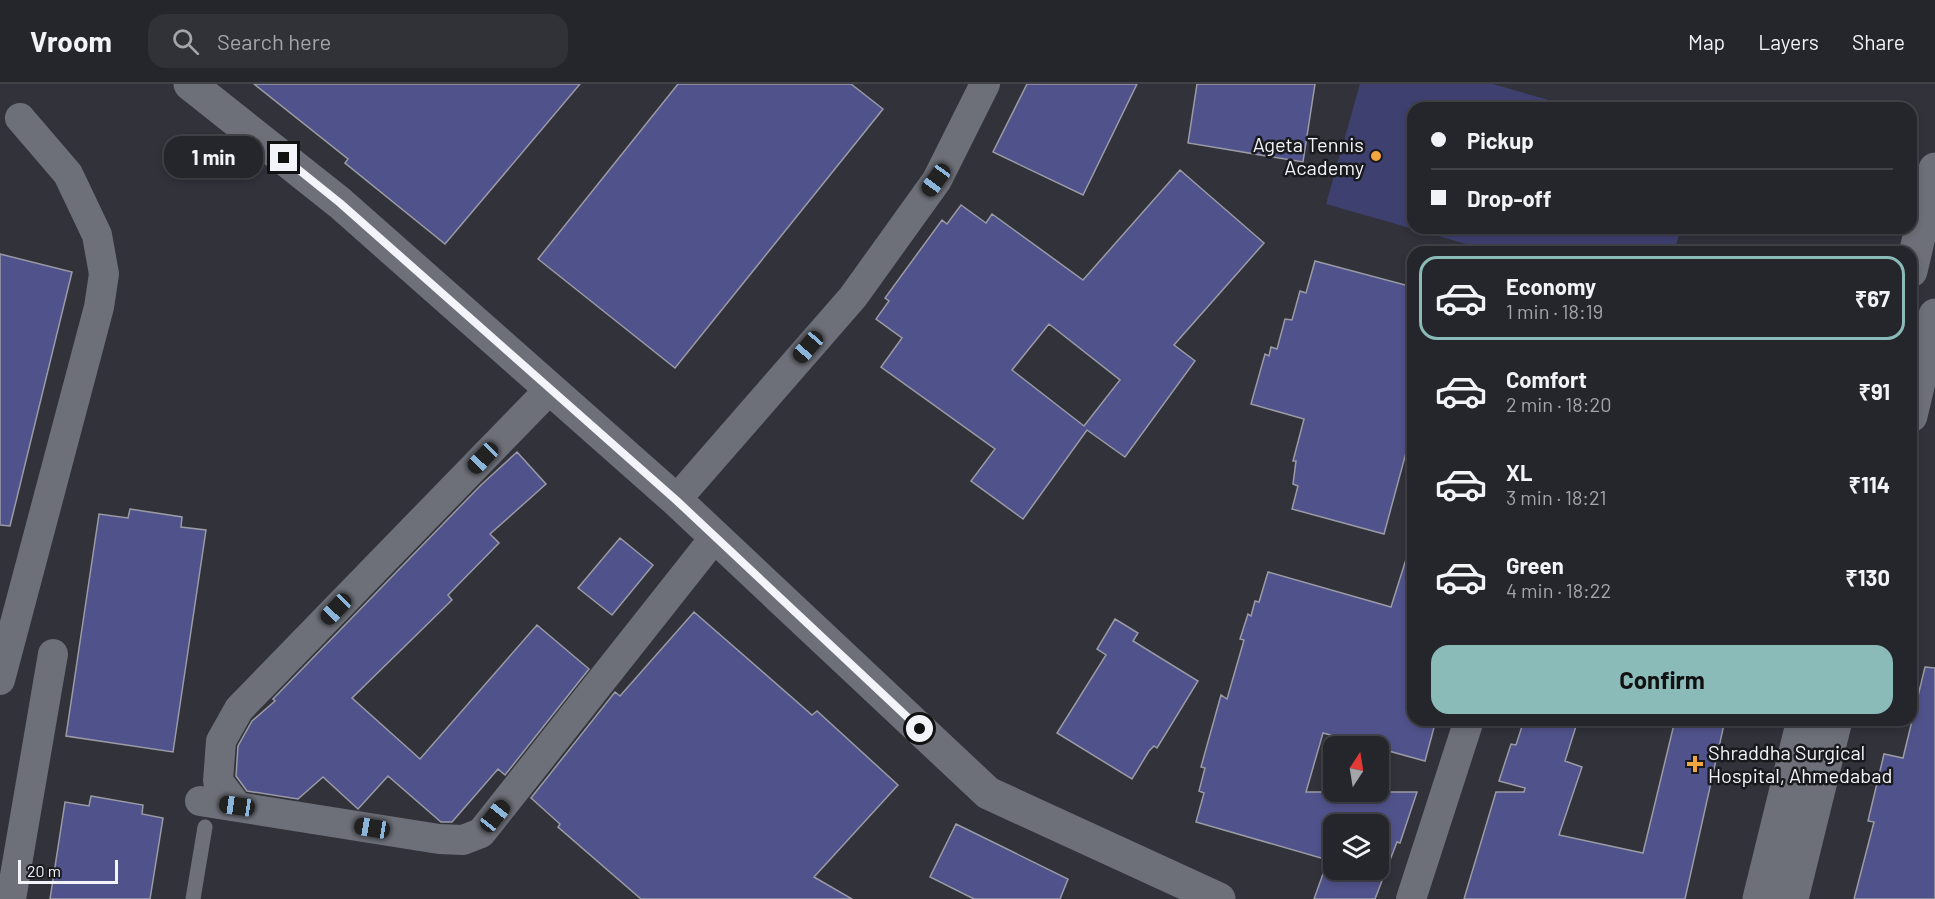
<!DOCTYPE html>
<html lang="en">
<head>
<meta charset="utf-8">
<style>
	body { margin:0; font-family:Barlow,sans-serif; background:#313238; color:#f1f3f6; height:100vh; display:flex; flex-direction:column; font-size:22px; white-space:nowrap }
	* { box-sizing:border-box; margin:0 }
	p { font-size:20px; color:#a3a5a9 }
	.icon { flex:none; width:33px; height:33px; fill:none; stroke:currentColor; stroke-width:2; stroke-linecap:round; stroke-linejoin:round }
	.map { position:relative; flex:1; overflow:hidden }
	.drawer { position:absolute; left:1407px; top:162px; width:510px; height:480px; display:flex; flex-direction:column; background:#25262c; border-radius:18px; box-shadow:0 3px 9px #0003,0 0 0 2px #424348 }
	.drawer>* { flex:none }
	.top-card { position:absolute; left:1407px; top:18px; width:510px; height:132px; border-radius:18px; box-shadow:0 3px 9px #0003,0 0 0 2px #424348; display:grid; align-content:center; height:132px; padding:0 24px; background:#25262c }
	.needle { width:39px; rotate:12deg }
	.controls { position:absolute; left:1323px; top:652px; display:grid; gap:12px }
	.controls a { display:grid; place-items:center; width:66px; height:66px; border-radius:12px; background:#25262c; box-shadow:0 3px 9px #0003,0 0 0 2px #424348; font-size:30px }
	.scale { position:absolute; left:18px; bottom:15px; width:100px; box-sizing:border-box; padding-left:6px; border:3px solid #f3f4fa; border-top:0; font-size:16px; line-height:21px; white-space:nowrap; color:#f3f4fa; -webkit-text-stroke:4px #191a1e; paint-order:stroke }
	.end { position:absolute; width:27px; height:27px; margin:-14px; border:8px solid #f3f4fa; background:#111; box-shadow:0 0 0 3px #111 }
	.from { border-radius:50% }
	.bubble { position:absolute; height:42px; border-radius:18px; background:#25262c; box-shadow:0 3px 9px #0003,0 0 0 2px #424348; font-size:20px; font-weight:700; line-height:42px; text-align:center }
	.car { position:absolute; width:18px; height:36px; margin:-18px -9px; border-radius:8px; box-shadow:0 0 4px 2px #0007; background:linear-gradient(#222 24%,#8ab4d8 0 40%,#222 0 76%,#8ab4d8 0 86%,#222 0) }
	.top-card b { display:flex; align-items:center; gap:21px; height:57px; font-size:22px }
	.top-card b+b { border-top:2px solid #424348 }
	.top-card i { width:15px; height:15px; background:#f1f3f6 }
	ul { padding:10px 0 0; list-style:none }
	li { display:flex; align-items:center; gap:18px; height:84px; margin:0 12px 9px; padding:0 12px; border:3px solid transparent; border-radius:18px }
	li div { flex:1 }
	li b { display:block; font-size:22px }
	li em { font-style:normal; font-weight:700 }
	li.active { border-color:#8bbbb9 }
	li>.icon { width:54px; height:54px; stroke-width:1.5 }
	.cta { display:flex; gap:12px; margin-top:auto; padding:12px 24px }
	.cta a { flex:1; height:69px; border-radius:18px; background:#8bbbb9; color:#111; font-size:24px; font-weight:700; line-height:69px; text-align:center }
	header { display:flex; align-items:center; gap:36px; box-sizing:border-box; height:84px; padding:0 30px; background:#25262c; border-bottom:2px solid #424348 }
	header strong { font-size:28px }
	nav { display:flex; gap:33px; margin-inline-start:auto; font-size:21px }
	.search { width:420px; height:54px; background:#313238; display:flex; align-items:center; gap:15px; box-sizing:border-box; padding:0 21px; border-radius:18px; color:#a3a5a9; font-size:22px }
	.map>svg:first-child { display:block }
	.green { fill:#3e4070 }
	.building { fill:#50528b; stroke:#9a9ba5; stroke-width:1.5; fill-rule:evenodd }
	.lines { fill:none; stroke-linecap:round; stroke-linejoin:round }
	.service { stroke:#6e7079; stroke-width:15 }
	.minor { stroke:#6e7079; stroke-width:30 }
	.tertiary { stroke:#6e7079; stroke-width:33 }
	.route { stroke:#f3f4fa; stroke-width:8 }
	.poi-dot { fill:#f1a640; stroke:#191a1e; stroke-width:2 }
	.labels { text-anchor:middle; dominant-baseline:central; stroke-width:5; stroke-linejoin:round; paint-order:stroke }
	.poi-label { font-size:20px; fill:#f3f4fa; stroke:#191a1e; text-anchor:end }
</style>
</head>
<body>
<header>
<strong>Vroom</strong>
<div class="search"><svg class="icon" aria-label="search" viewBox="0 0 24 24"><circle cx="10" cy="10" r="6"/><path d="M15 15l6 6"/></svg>Search here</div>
<nav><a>Map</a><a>Layers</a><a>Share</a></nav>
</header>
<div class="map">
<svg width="1935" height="815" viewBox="0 0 1935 815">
	<rect width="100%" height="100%" fill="#31323a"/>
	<path class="green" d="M1360 0H1493L1576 24H1413V144H1681L1674 168H1494L1326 120Z"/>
	<path class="building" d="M254 0H580L445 160 345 79 348 75Z
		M678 0H851L883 25 675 284 538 175Z
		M1027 0H1137L1083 111 993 68Z
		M1197 0H1315L1303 78 1188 59Z
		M1180 86 1264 159 1174 261 1195 277 1125 373 1087 346 1023 435 971 397 995 365 881 283 902 254 876 235 889 217 885 214 942 136 947 140 961 121 986 139 992 130 1083 196ZM1049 240 1120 296 1084 342 1012 286Z
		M0 170 72 188 10 442 0 441Z
		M1315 177 1413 203V343L1384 450 1292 425 1298 402 1293 400 1296 377H1293L1304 335 1251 320 1265 270 1269 272 1271 263 1277 265 1285 235 1292 236 1300 207 1306 209Z
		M517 368 546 400 490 450 499 459 448 511 452 516 352 614 420 675 537 541 589 585 505 691 498 685 452 738H441L388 692 358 725 323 693 298 715 247 707 236 692 238 662 252 637 275 617 273 615 481 401Z
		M130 425 182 433 181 443 206 446 173 668 66 652 99 430 128 434Z
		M620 454 653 481 612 531 578 504Z
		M1407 472 1413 473V636H1436L1425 677 1323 649 1306 708H1417L1400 759 1397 758 1375 815H1314L1328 776 1196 738 1204 709 1199 707 1205 684 1201 683 1221 611 1227 615 1244 556 1240 555 1248 530 1251 532 1255 517 1259 518 1268 488 1391 523ZM1334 741H1378V786H1334Z
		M694 528 812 631 817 627 898 701 814 793 852 815H641L558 743 560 740 531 714 615 608 620 612Z
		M1115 535 1138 549 1133 557 1198 597 1157 664 1154 662 1149 667 1132 695 1057 649 1106 571 1097 565Z
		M1925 583 1935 584V815H1854L1874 738 1868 737 1884 670 1903 674Z
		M1524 636H1578L1565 677 1582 683 1559 751 1643 769 1675 636H1725L1685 815H1464L1496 708H1524L1525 704 1499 697 1511 660 1516 661Z
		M91 712 143 721 142 730 163 734 150 815H50L65 718 89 722Z
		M956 740 1068 795 1060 815H974L930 793Z"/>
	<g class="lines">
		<path class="service" d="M193 815 205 743"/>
		<path class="minor" d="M676 416 853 213 937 96 985 0
			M0 596 99 223 104 190 97 151 68 90 20 34
			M200 717 439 755 463 756 481 749 715 453
			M237 722 218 697 221 657 239 625 550 305
			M11 815 53 570
			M1411 815 1469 636"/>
		<path class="tertiary" d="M190 0 340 119 676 416 988 709 1219 815
			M1911 187 1935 85
			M1911 332 1935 231
			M1759 815 1803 636
			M1792 815 1836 636"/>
	</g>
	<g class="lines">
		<path class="route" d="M284 74 340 119 676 416 920 645"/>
	</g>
	<g class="poi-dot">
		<circle cx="1376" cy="72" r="6"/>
		<path d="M1692 671h6v6h6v6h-6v6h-6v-6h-6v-6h6z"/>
	</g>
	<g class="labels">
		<g class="poi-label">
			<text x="1364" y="60">Ageta Tennis<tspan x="1364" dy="23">Academy</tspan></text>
			<text x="1708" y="668" text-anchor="start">Shraddha Surgical<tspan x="1708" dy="23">Hospital, Ahmedabad</tspan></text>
		</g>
	</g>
</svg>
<div class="controls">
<a><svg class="needle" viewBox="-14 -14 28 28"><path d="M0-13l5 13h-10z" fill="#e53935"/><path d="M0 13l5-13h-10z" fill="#a3a5a9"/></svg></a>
<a><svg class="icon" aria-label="layers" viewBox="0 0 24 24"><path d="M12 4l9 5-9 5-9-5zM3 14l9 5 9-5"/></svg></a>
</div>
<div class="scale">20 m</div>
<i class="end from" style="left:920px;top:645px"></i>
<i class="end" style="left:284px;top:74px"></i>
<div class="bubble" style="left:164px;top:52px;width:99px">1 min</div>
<i class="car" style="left:936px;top:96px;rotate:216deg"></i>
<i class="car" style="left:808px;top:263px;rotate:221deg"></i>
<i class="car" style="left:483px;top:374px;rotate:224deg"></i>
<i class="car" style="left:336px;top:525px;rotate:224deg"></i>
<i class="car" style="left:237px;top:722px;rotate:278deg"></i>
<i class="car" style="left:495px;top:732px;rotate:39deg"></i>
<i class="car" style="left:372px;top:744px;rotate:279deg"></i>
<div class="top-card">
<b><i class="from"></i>Pickup</b>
<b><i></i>Drop-off</b>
</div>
<section class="drawer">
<ul>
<li class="active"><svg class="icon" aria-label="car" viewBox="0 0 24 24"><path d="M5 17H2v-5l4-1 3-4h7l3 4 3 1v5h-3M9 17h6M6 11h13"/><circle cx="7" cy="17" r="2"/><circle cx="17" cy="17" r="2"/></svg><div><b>Economy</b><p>1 min · 18:19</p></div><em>₹67</em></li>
<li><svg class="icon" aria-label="car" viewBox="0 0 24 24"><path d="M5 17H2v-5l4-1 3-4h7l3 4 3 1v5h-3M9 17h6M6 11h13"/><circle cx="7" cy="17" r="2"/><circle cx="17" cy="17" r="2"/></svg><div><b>Comfort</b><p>2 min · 18:20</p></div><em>₹91</em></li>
<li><svg class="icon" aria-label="car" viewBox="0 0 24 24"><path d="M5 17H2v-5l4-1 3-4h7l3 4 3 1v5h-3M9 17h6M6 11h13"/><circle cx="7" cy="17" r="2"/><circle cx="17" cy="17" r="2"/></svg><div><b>XL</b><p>3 min · 18:21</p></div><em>₹114</em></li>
<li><svg class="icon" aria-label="car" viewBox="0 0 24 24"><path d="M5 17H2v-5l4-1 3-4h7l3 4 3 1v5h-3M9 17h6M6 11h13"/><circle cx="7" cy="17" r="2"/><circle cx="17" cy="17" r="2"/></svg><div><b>Green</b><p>4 min · 18:22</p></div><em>₹130</em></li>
</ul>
<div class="cta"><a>Confirm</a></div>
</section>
</div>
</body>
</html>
